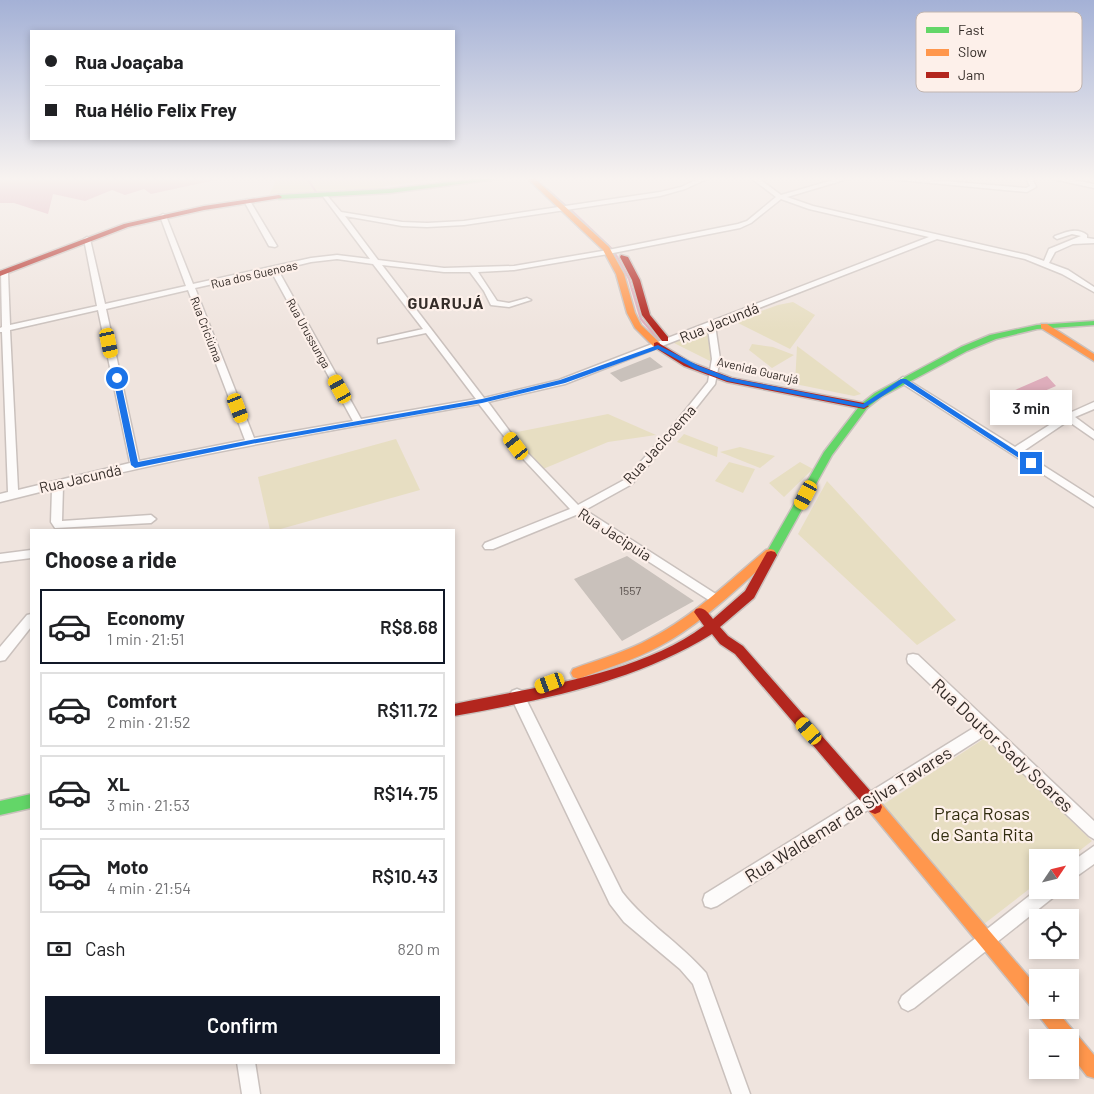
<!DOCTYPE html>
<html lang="en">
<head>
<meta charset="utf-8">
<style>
	body { margin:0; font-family:Barlow,sans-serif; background:#f2f2f2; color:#202124; height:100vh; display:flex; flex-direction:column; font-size:19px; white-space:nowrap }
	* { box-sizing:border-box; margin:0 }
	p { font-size:16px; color:#757577 }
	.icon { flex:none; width:28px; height:28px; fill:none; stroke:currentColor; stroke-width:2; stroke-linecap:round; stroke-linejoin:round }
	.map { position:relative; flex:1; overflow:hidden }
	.details { position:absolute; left:30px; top:529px; width:425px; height:535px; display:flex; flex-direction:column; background:#fff; border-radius:0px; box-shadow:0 2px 8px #0003 }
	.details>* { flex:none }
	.banner { position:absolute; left:30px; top:30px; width:425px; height:110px; border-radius:0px; box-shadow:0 2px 8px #0003; display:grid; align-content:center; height:110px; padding:0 15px; background:#fff }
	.needle { width:32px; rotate:55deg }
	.buttons { position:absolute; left:1029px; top:849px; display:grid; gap:10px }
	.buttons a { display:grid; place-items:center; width:50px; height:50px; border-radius:0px; background:#fff; box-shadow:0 2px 8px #0003; font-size:25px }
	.end { position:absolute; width:22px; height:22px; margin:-11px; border:6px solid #1a73e8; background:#fff; box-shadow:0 0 0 2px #fff }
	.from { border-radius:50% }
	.bubble { position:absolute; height:35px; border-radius:0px; background:#fff; box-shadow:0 2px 8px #0003; font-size:16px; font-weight:600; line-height:35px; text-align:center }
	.car { position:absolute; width:15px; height:30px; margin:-15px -8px; border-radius:6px; box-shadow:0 0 4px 1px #0007; background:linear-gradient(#f5c518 24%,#345 0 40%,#f5c518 0 76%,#345 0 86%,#f5c518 0) }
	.banner b { display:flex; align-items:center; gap:18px; height:48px; font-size:19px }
	.banner b+b { border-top:1px solid #e0e0e0 }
	.banner i { width:12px; height:12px; background:#202124 }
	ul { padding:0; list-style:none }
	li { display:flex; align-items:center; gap:15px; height:75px; margin:0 10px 8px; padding:0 5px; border:2px solid #e0e0e0; border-radius:0px }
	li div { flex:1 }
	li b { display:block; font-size:19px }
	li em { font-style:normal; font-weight:600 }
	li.current { border-color:#111827 }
	li>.icon { width:45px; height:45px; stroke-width:1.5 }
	h2 { padding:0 15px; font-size:22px; line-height:60px }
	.pay { display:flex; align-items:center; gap:12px; height:55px; padding:0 15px; font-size:19px }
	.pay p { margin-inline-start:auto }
	.cta { display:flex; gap:10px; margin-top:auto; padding:10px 15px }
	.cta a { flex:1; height:58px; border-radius:0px; background:#111827; color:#fff; font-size:20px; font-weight:600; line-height:58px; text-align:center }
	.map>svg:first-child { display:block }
	.green { fill:#e7dec2 }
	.water { fill:#deadbb }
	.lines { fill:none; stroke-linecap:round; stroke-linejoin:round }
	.stream-far1 { stroke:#deadbb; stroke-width:2 }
	.stream { stroke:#deadbb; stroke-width:2.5 }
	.building { fill:#c9c1bb }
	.street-casing { stroke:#cac1bd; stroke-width:3 }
	.fast-casing { stroke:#cac1bd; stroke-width:3 }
	.slow-casing { stroke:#cac1bd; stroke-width:3 }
	.jam-casing { stroke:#cac1bd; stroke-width:3 }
	.street { fill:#fdfbfa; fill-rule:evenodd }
	.fast { fill:#63d668; fill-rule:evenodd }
	.slow { fill:#ff974d; fill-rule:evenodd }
	.jam { fill:#b3261e; fill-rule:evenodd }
	.route { fill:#1a73e8 }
	.labels { text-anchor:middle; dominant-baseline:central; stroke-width:4.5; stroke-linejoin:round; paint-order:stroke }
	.far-street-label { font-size:12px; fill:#342c28; stroke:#fdf0ea }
	.number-label { font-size:12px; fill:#59514d }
	.street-label { font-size:15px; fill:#342c28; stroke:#fdf0ea }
	.far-district-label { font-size:16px; font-weight:bold; letter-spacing:1px; fill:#342c28; stroke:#fdf0ea }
	.near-street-label { font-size:18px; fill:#342c28; stroke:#fdf0ea }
	.near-park-label { font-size:18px; fill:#322d10; stroke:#fdf0ea }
	.key { fill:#fdf0ea; stroke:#c1b5b0; stroke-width:1 }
	.key-label { font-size:14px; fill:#342c28 }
</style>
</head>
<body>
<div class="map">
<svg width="1094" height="1094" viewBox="0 0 1094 1094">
	<rect width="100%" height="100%" fill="#efe4de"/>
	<path class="green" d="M288 178H470L443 182 435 179 386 186 381 188 269 195 277 179Z
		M793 302 815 315 790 349 734 321 778 305Z
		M708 327 712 362 674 343Z
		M752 344 773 347 794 355 772 368 749 350Z
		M797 346 861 394 854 396 795 384Z
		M608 414 656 435 608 442 543 469 512 433Z
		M684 434 718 447 717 457 677 442Z
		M396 439 420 490 277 530H270L258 477Z
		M740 447 771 455 775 456 760 468 720 452Z
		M729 462 755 469 743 493 715 481Z
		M800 462 813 469 784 497 769 483Z
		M827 481 956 620 917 645 798 534Z
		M985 738 1092 841 1070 858H1038L1037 883 984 924 881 806Z"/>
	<path class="water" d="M0 178H224L151 194 144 189 125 195 112 190 85 201 53 194 48 214 14 203H0Z
		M1047 376 1056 386 1005 408 992 400Z"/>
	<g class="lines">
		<path class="stream-far1" d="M307 178 316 192
			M547 189 565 205
			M571 210 611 248
			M616 255 629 279 632 290"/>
		<path class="stream" d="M632 289 641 319 658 339"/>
	</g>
	<path class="building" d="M650 357 663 367 621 382 610 373Z
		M627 556 694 601 622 641 574 579Z"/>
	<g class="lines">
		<g class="street-casing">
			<path id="street" d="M700 178H709L685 189 660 196 464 225 427 227 402 226 345 216 378 260 444 268 514 266 608 250 738 224 747 221 776 197 751 178H758L781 195 840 178H851L787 197 813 206 1027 255 1044 261 1049 249 1081 236 1072 234 1057 239 1054 237 1055 236C1066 232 1077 227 1087 235V238L1094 239V243L1073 244 1055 252 1049 263 1068 270 1094 287V292L1062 274 1025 259 937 239 715 325 720 359 715 384 673 437 632 484 585 510 719 596 721 599 719 602 715 604 576 515 493 549H485L483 546 485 543 570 509 513 448 479 404C340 429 201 452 63 486L62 521 151 515 156 519 151 523 55 528 51 522 52 489 0 502V494L8 492 2 332H0V328L2 327 1 271 8 273 10 325 97 306 84 239 87 237 90 239 105 304 186 286 160 216 163 214 166 216 193 284 311 258 337 255 370 259 322 195 325 193 341 212 402 222 427 223 464 221 660 192 681 187ZM781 199 809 209 929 237 559 380 484 398 382 265 444 272H470L484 291 491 305 509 307 531 300 527 298 509 303 497 301 478 272 514 270 608 254 740 228 751 223ZM337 259 373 264 423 329 378 339V343L426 333 476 399 361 419 278 270 311 262ZM271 271 353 421 254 438 195 288ZM188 290 245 440 139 461 106 309ZM98 310 130 463 18 490 10 330ZM708 328 712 359 708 382 667 433 624 480 578 505 519 444 488 402 565 384Z
				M878 178H907L1026 188 1030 186 1026 178H1032L1036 187 1027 192Z
				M1048 178H1063L1094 184V188Z
				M247 199 250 201 277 246 275 247 269 246 244 201Z
				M903 377 1015 447 1065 415 1094 402V409L1075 417 1094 431V439L1068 421 1022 452 1094 498V507L900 382 899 380Z
				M31 550V558L0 562V554Z
				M31 614V627L5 660 0 661V647L27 615Z
				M913 654 918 655 1094 821V839L1089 836 984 736 717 906 711 908 705 906 703 900 705 894 975 727 908 663 907 659 908 655Z
				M517 689 522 691 622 892C646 923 680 943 706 973L750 1094H732L693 984 680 969 624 922 610 904 510 695 512 691Z
				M1094 846V864L1070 881V863Z
				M1038 889 1057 890 1055 896 914 1008 908 1011 902 1008 899 1002 902 996Z
				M237 1062H255L260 1094H242Z"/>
		</g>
		<g class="fast-casing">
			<path id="fast" d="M483 178H505L390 193 279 199 276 197 279 195 390 189Z
				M1094 321V325L1037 329 996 339 967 351 881 397 867 408 832 455 775 558H767L765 555 824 452 861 404 875 393 961 347 990 335 1037 325Z
				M31 794V808L0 815V801Z"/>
		</g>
		<g class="slow-casing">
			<path id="slow" d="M527 178H534L609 247 624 274 635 313 641 325 660 343V347H654L635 328 627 313 616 274 603 250Z
				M1041 324H1047L1094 354V361L1041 328Z
				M770 549 774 550 776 553 774 556C738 587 703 623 660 646 634 660 605 669 578 679L573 677 571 673 573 669C599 659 627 652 651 638 694 616 729 581 766 550Z
				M875 800 880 802 1038 988V1010H1056L1094 1055V1078L1087 1076 1070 1054V1038H1056L1039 1016 1036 1010 1032 1008 870 812 868 807 870 802Z"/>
		</g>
		<g class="jam-casing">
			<path id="jam" d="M279 195 282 197 281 198 204 210 128 227 0 276V271L124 224 204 206Z
				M621 255 628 257 640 280 650 315 668 337V341H662L642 315 632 280 620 257Z
				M657 342 690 362 732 378 864 403 869 406 864 409 727 382 684 366 654 347V343Z
				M771 551 775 552 777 555 754 598 720 627 728 636 743 646 880 802 882 807 880 812 875 814 870 812 735 654 720 644 712 634C635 682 542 700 454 716V704C534 687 638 675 704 626L694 612 696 609C704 606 708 613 713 619L745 591 767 552Z"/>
		</g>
		<use href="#street" class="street"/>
		<use href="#fast" class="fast"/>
		<use href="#slow" class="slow"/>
		<use href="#jam" class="jam"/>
	</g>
	<linearGradient id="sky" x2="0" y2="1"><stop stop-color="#a4b1d6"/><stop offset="0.54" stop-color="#f8f3f0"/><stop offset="1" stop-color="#f8f3f0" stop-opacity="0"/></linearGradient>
	<rect width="1094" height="331" fill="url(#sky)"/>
	<path class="route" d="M658 345 699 366 731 378 863 404 901 379H906L1035 463 1028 464 903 383 864 408 727 381 695 369 658 349 565 383 482 403 251 444 135 468 131 465 113 378 117 376 120 378 138 462 251 440 482 399 560 380Z"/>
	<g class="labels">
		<g class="far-street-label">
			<text transform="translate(254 274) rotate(-13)">Rua dos Guenoas</text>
			<text transform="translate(207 329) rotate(69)">Rua Criciúma</text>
			<text transform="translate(309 333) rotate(61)">Rua Urussunga</text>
			<text transform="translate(758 370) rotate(13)">Avenida Guarujá</text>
		</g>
		<g class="number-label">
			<text x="630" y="590">1557</text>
		</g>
		<g class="street-label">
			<text transform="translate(719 322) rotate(-22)">Rua Jacundá</text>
			<text transform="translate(659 444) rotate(-48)">Rua Jacicoema</text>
			<text transform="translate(80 478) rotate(-13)">Rua Jacundá</text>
			<text transform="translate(615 534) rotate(33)">Rua Jacipuia</text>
		</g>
		<g class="far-district-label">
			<text x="446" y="302">GUARUJÁ</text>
		</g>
		<g class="near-street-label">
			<text transform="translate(1003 745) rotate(43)">Rua Doutor Sady Soares</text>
			<text transform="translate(848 814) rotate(-32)">Rua Waldemar da Silva Tavares</text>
		</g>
		<g class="near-park-label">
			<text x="982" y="813">Praça Rosas<tspan x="982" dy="21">de Santa Rita</tspan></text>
		</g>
	</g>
	<rect x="916" y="12" width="166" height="80" rx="8" class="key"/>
	<rect x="926" y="27" width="23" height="6" fill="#63d668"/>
	<rect x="926" y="49" width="23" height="7" fill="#ff974d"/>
	<rect x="926" y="72" width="23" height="6" fill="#b3261e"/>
	<g class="key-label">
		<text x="958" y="35">Fast</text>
		<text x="958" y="57">Slow</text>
		<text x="958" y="80">Jam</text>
	</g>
</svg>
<div class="buttons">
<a><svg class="needle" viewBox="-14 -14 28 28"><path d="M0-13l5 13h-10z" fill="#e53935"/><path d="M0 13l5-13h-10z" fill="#757577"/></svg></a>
<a><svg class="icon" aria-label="locate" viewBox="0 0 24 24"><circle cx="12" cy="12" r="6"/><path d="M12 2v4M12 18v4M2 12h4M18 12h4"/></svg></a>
<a>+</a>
<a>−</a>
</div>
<i class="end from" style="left:117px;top:378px"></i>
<i class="end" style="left:1031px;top:463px"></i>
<div class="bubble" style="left:990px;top:390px;width:82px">3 min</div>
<i class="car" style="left:109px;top:343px;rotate:168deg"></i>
<i class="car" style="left:340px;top:389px;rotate:331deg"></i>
<i class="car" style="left:238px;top:408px;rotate:159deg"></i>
<i class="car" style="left:516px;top:446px;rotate:323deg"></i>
<i class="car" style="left:806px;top:495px;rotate:208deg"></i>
<i class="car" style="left:550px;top:683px;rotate:250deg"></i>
<i class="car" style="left:809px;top:731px;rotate:319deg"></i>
<div class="banner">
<b><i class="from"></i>Rua Joaçaba</b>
<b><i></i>Rua Hélio Felix Frey</b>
</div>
<section class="details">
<h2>Choose a ride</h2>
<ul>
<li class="current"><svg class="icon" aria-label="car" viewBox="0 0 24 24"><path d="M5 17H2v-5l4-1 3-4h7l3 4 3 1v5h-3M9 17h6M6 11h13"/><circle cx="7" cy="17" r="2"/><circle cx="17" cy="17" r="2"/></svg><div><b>Economy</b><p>1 min · 21:51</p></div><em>R$8.68</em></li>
<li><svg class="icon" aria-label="car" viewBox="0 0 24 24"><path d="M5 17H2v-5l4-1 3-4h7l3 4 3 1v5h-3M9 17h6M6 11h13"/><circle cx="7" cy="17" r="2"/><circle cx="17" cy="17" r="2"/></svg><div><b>Comfort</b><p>2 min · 21:52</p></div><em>R$11.72</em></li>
<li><svg class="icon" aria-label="car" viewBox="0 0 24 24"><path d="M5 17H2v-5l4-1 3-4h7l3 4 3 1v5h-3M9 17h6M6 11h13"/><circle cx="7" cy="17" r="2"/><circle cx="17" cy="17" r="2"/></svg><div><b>XL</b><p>3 min · 21:53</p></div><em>R$14.75</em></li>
<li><svg class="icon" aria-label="car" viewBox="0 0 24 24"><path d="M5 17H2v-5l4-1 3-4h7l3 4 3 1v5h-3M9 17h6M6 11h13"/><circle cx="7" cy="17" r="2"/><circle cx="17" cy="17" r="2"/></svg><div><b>Moto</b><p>4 min · 21:54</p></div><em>R$10.43</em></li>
</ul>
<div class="pay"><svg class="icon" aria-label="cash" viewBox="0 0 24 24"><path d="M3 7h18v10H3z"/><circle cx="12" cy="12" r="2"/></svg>Cash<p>820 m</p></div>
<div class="cta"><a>Confirm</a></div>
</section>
</div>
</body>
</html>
